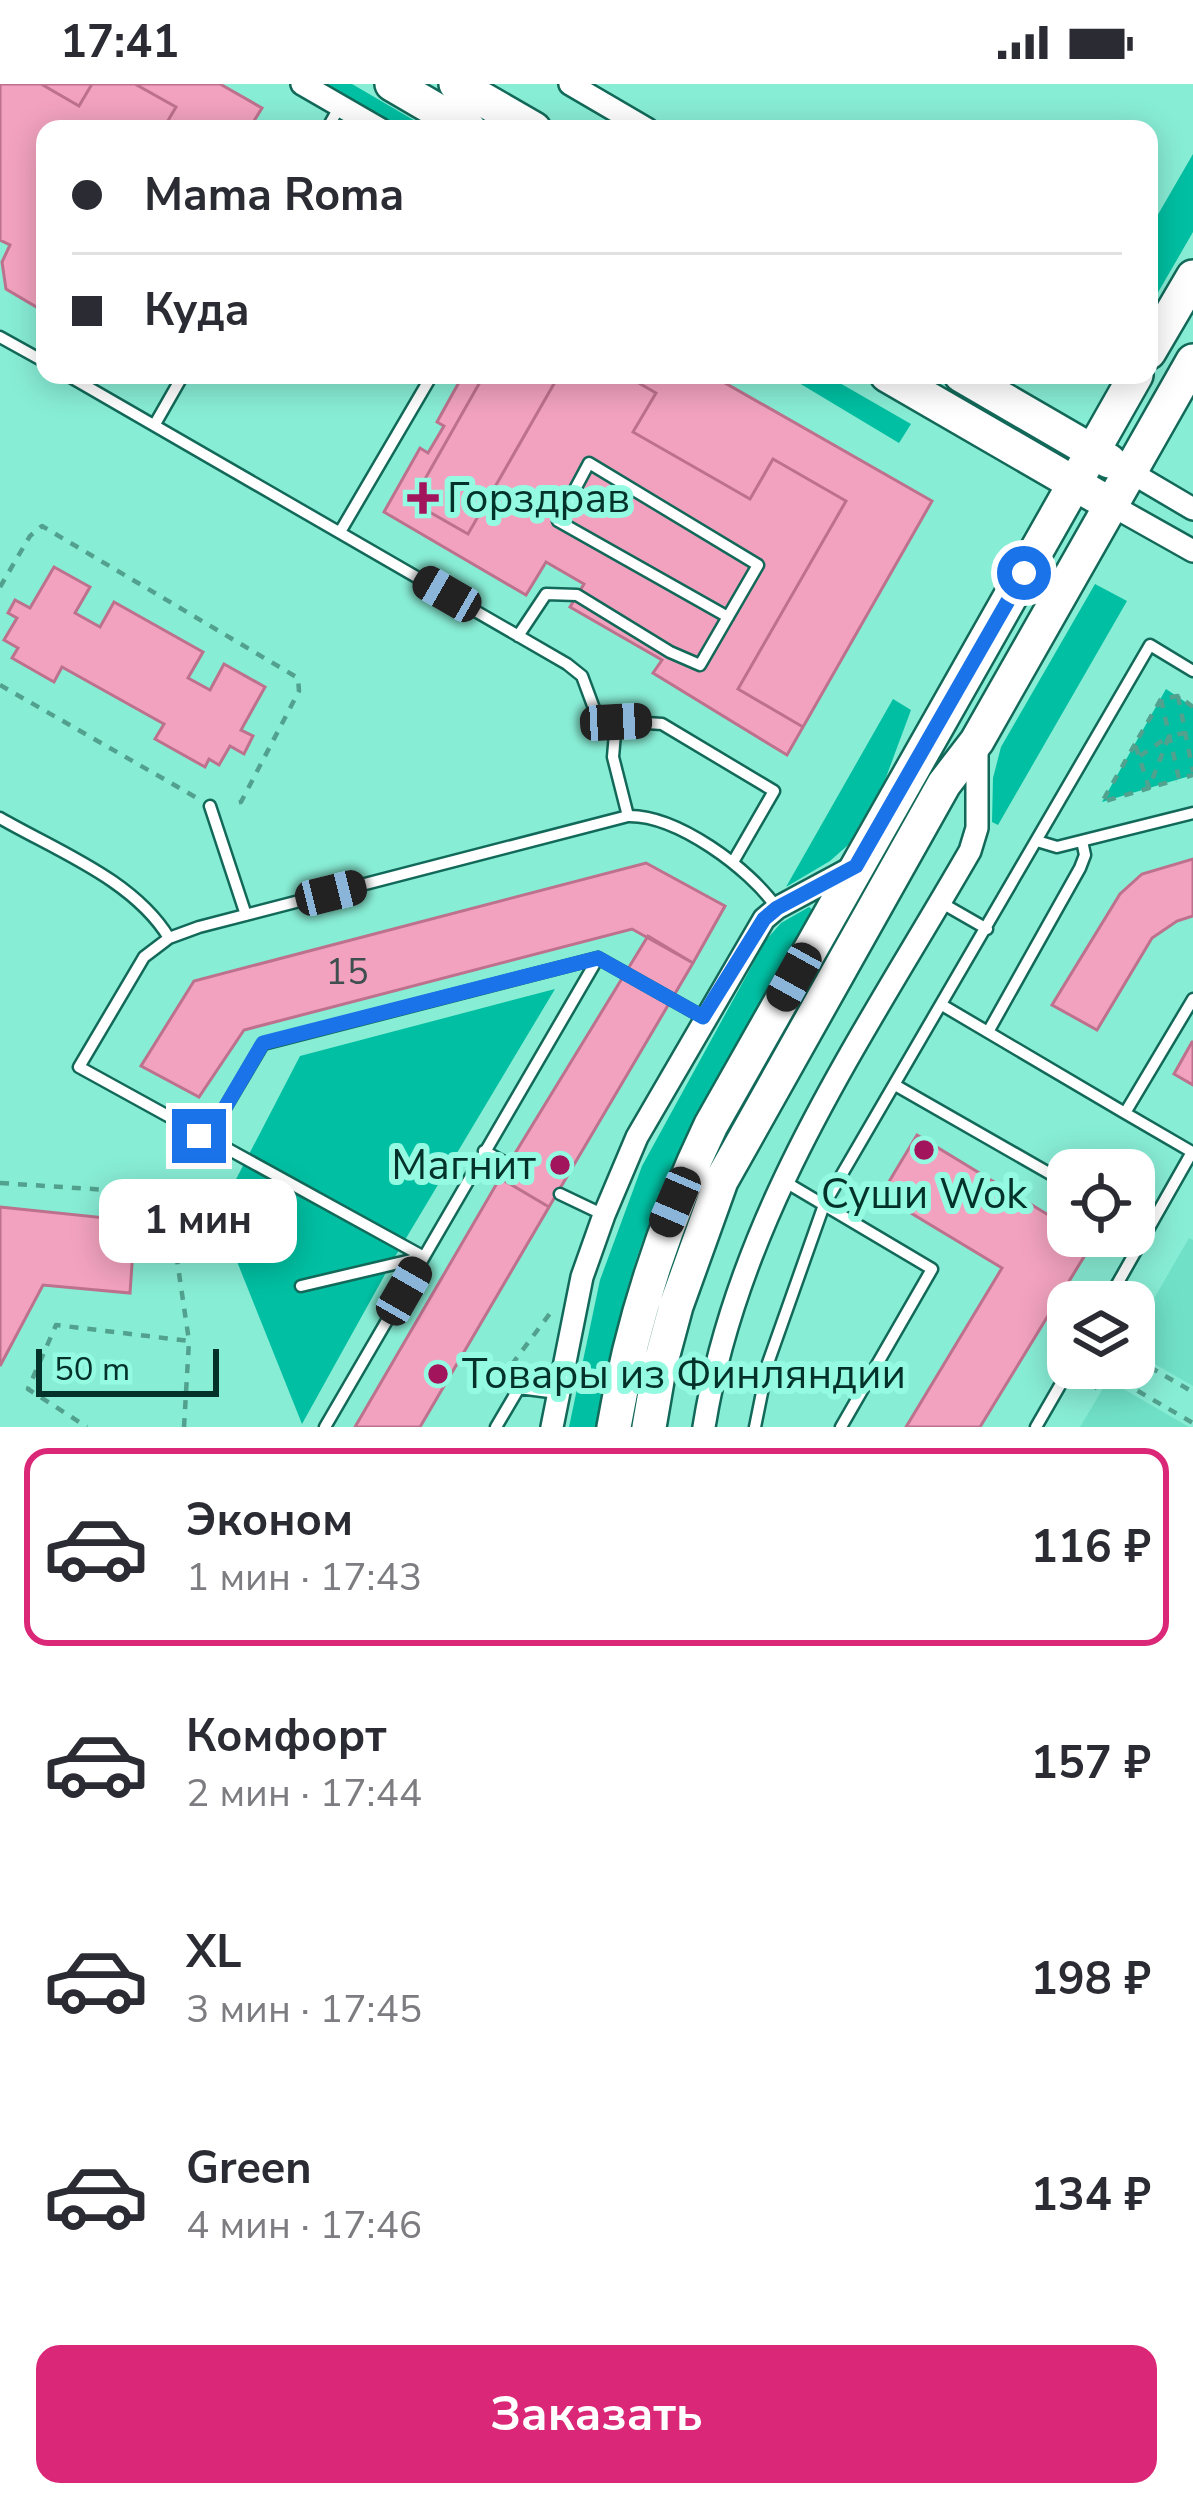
<!DOCTYPE html>
<html lang="ru">
<head>
<meta charset="utf-8">
<style>
	body { margin:0; font-family:"Nunito Sans",sans-serif; background:#f7f7f7; color:#2b2b33; height:100vh; display:flex; flex-direction:column; font-size:45px; white-space:nowrap }
	* { box-sizing:border-box; margin:0 }
	p { font-size:39px; color:#7c7c81 }
	.icon { flex:none; width:66px; height:66px; fill:none; stroke:currentColor; stroke-width:2; stroke-linecap:round; stroke-linejoin:round }
	.map { position:relative; height:1343px; overflow:hidden }
	.panel { display:flex; flex-direction:column; background:#fff; flex:1 }
	.panel>* { flex:none }
	.top-card { position:absolute; left:36px; top:36px; width:1122px; height:264px; border-radius:24px; box-shadow:0 6px 30px #0003; display:grid; align-content:center; height:264px; padding:0 36px; background:#fff }
	.controls { position:absolute; left:1047px; top:1065px; display:grid; gap:24px }
	.controls a { display:grid; place-items:center; width:108px; height:108px; border-radius:24px; background:#fff; box-shadow:0 6px 30px #0003; font-size:60px }
	.scale { position:absolute; left:36px; bottom:30px; width:183px; box-sizing:border-box; padding-left:12px; border:6px solid #03322a; border-top:0; font-size:33px; line-height:42px; white-space:nowrap; color:#03322a; -webkit-text-stroke:9px #95fae2; paint-order:stroke }
	.end { position:absolute; width:54px; height:54px; margin:-27px; border:15px solid #1a73e8; background:#fff; box-shadow:0 0 0 6px #fff }
	.from { border-radius:50% }
	.bubble { position:absolute; height:84px; border-radius:24px; background:#fff; box-shadow:0 6px 30px #0003; font-size:39px; font-weight:700; line-height:84px; text-align:center }
	.car { position:absolute; width:36px; height:72px; margin:-36px -18px; border-radius:15px; box-shadow:0 0 9px 3px #0007; background:linear-gradient(#222 24%,#8ab4d8 0 40%,#222 0 76%,#8ab4d8 0 86%,#222 0) }
	.top-card b { display:flex; align-items:center; gap:42px; height:114px; font-size:45px }
	.top-card b+b { border-top:3px solid #e1e1e2 }
	.top-card i { width:30px; height:30px; background:#2b2b33 }
	ul { padding:21px 0 0; list-style:none }
	li { display:flex; align-items:center; gap:36px; height:198px; margin:0 24px 18px; padding:0 12px; border:6px solid transparent; border-radius:24px }
	li div { flex:1 }
	li b { display:block; font-size:45px }
	li em { font-style:normal; font-weight:700 }
	li.selected { border-color:#db2777 }
	li>.icon { width:108px; height:108px; stroke-width:1.5 }
	.cta { display:flex; gap:24px; margin-top:auto; padding:24px 36px }
	.cta a { flex:1; height:138px; border-radius:24px; background:#db2777; color:#fff; font-size:48px; font-weight:700; line-height:138px; text-align:center }
	.status { display:flex; justify-content:space-between; align-items:center; height:84px; padding:0 60px; background:#fff; direction:ltr }
	.status svg { height:33px; fill:currentColor }
	.map>svg:first-child { display:block }
	.built { fill:#70e1c7 }
	.green { fill:#01bfa2 }
	.building { fill:#f2a2be; stroke:#bd718d; stroke-width:3 }
	.lines { fill:none; stroke-linecap:round; stroke-linejoin:round }
	.lane-casing { stroke:#136959; stroke-width:15 }
	.street-casing { stroke:#136959; stroke-width:26 }
	.secondary-casing { stroke:#136959; stroke-width:38 }
	.path { stroke:#52a18f; stroke-width:4.5; stroke-dasharray:9 9; stroke-linecap:butt }
	.lane { stroke:#fff; stroke-width:10 }
	.street { stroke:#fff; stroke-width:21 }
	.secondary { stroke:#fff; stroke-width:33 }
	.route { stroke:#1a73e8; stroke-width:15 }
	.poi-dot { fill:#a2145c; stroke:#95fae2; stroke-width:4.5 }
	.labels { text-anchor:middle; dominant-baseline:central; stroke-width:12; stroke-linejoin:round; paint-order:stroke }
	.number-label { font-size:36px; fill:#3f4e4f }
	.poi-label { font-size:42px; fill:#03322a; stroke:#95fae2; text-anchor:start }
</style>
</head>
<body>
<div class="status"><b>17:41</b><svg viewBox="0 0 49 12"><path d="M0 12V9h3v3zM5 12V6h3v6zM10 12V3h3v9zM15 12V0h3v12zM26 1h20v11H26zM47 4h2v5h-2z"/></svg></div>
<div class="map">
<svg width="1193" height="1343" viewBox="0 0 1193 1343">
	<rect width="100%" height="100%" fill="#88edd5"/>
	<path class="built" d="M1189 1154 1193 1156V1302L1134 1268V1249Z
		M1108 1296 1189 1343H1080Z"/>
	<path class="green" d="M325 0H352L429 45H402Z
		M1193 70V148L1149 224V146Z
		M794 296 838 298 911 340 899 359Z
		M1095 500 1127 517 998 741 992 738 993 694 1001 663Z
		M1166 605 1193 623V691L1102 718Z
		M893 615 911 626 885 696 848 761 830 777 786 803Z
		M809 823 814 827C757 929 692 1028 650 1137 624 1204 609 1273 597 1343H569L600 1196 642 1082 766 856 781 839Z
		M555 905 393 1176 302 1340 218 1130 300 972Z"/>
	<path class="building" d="M0 0H220L262 24 249 45H45V228L6 205 2 178 10 161 0 156Z
		M41 0H92L79 22Z
		M135 0H220L262 24 249 45H163L176 23Z
		M463 291H711L932 417 787 671 653 589 662 576 570 523 584 500 546 478 526 511 384 428 420 364 428 369 444 342 437 338Z
		M484 291H559L468 450 412 418Z
		M625 291H711L932 417 803 643 738 605 846 417 773 375 750 415 633 348 656 309Z
		M54 483 90 503 75 529 100 543 114 518 203 568 188 594 210 606 224 580 265 603 241 646 253 652 244 670 230 662 219 681 209 675 205 683 155 655 164 640 62 583 54 598 12 574 18 564 4 556 17 534 8 529 15 516 30 524Z
		M1193 775V832L1177 837 1152 854 1097 946 1052 921 1120 810 1142 790Z
		M646 779 725 822 693 879 632 845 244 946 199 1013 141 982 194 897Z
		M648 852 693 879 549 1123 500 1094Z
		M1192 958H1193V1001L1174 990Z
		M917 1051 1068 1143V1152H1083L1093 1158 980 1343H906L1002 1184 881 1111Z
		M500 1094 549 1123 420 1343H355Z
		M0 1123 135 1137 130 1209 43 1201 0 1282Z"/>
	<g class="lines">
		<g class="lane-casing">
			<path id="lane" d="M327 45 340 22
				M0 253 45 278
				M67 291 567 580 582 592 595 627 616 637 662 640 774 707 733 778
				M155 340 183 291
				M340 448 432 291
				M518 552 546 510 577 511 670 568 700 581 758 481 589 379 558 437 728 533
				M616 637 613 673 628 732
				M210 722 246 831
				M0 734C57 767 134 796 169 854
				M1037 757 1057 763 1193 729
				M940 818 987 845
				M942 921 1125 1029 1193 915
				M988 948 1080 784 1085 771 1082 757
				M895 1001 1068 1100
				M206 1056 263 960 598 874 703 933
				M484 1067 506 1079
				M782 1096 932 1185 841 1343
				M560 1110 604 1131
				M301 1202 424 1173 79 983 144 873 169 854 199 843 628 732C677 731 749 784 777 824
				M1107 1218 1192 1068 1125 1029
				M325 1343 598 874
				M496 1343 519 1304 557 1309
				M755 1343 768 1279 824 1121 1150 561 1193 587
				M1036 1343 1070 1284"/>
		</g>
		<g class="street-casing">
			<path id="street" d="M302 0 380 45
				M570 0 647 45
				M1132 389 1193 425
				M1113 422 1193 467
				M552 1343 582 1193 604 1131 637 1053 764 835 777 824 855 782
				M704 1343C738 1129 864 951 970 767L977 744V658"/>
		</g>
		<g class="secondary-casing">
			<path id="secondary" d="M392 0 469 45
				M456 0 534 45
				M1149 268 1193 193
				M887 291 1096 412
				M961 291 1109 377
				M614 1343C632 1236 664 1139 711 1041L1136 291
				M649 1343 659 1285 676 1222 721 1097 944 700 977 657 1193 277"/>
		</g>
		<path class="path" d="M0 503 30 452 42 442 298 594 299 607 241 718 230 720
			M0 601 197 714
			M1178 612 1193 688
			M1161 615 1135 660 1149 704 1176 696
			M1193 623 1178 612 1161 615 1179 695 1193 691
			M1135 660 1102 718 1149 704 1169 652 1185 649 1193 655
			M1140 672 1169 652
			M0 1099 138 1108 172 1142 189 1257 56 1241 28 1305 87 1343
			M1134 1274 1193 1308
			M501 1295 551 1228
			M1094 1305 1102 1293 1112 1292 1193 1339
			M184 1343 189 1257"/>
		<use href="#lane" class="lane"/>
		<use href="#street" class="street"/>
		<use href="#secondary" class="secondary"/>
	</g>
	<g class="lines">
		<path class="route" d="M199 1052 206 1056 263 959 598 874 703 933 764 835 777 824 856 782 1024 489"/>
	</g>
	<g class="poi-dot">
		<path d="M417 396h12v12h12v12h-12v12h-12v-12h-12v-12h12z"/>
		<circle cx="924" cy="1066" r="12"/>
		<circle cx="560" cy="1081" r="12"/>
		<circle cx="438" cy="1290" r="12"/>
	</g>
	<g class="labels">
		<g class="number-label">
			<text x="347" y="888">15</text>
		</g>
		<g class="poi-label">
			<text x="447" y="414">Горздрав</text>
			<text x="536" y="1081" text-anchor="end">Магнит</text>
			<text x="924" y="1110" text-anchor="middle">Суши Wok</text>
			<text x="462" y="1290">Товары из Финляндии</text>
		</g>
	</g>
</svg>
<div class="controls">
<a><svg class="icon" aria-label="locate" viewBox="0 0 24 24"><circle cx="12" cy="12" r="6"/><path d="M12 2v4M12 18v4M2 12h4M18 12h4"/></svg></a>
<a><svg class="icon" aria-label="layers" viewBox="0 0 24 24"><path d="M12 4l9 5-9 5-9-5zM3 14l9 5 9-5"/></svg></a>
</div>
<div class="scale">50 m</div>
<i class="end from" style="left:1024px;top:489px"></i>
<i class="end" style="left:199px;top:1052px"></i>
<div class="bubble" style="left:99px;top:1095px;width:198px">1 мин</div>
<i class="car" style="left:447px;top:510px;rotate:300deg"></i>
<i class="car" style="left:616px;top:638px;rotate:87deg"></i>
<i class="car" style="left:331px;top:809px;rotate:76deg"></i>
<i class="car" style="left:794px;top:893px;rotate:209deg"></i>
<i class="car" style="left:675px;top:1118px;rotate:203deg"></i>
<i class="car" style="left:404px;top:1207px;rotate:30deg"></i>
<div class="top-card">
<b><i class="from"></i>Mama Roma</b>
<b><i></i>Куда</b>
</div>
</div>
<section class="panel">
<ul>
<li class="selected"><svg class="icon" aria-label="car" viewBox="0 0 24 24"><path d="M5 17H2v-5l4-1 3-4h7l3 4 3 1v5h-3M9 17h6M6 11h13"/><circle cx="7" cy="17" r="2"/><circle cx="17" cy="17" r="2"/></svg><div><b>Эконом</b><p>1 мин · 17:43</p></div><em>116 ₽</em></li>
<li><svg class="icon" aria-label="car" viewBox="0 0 24 24"><path d="M5 17H2v-5l4-1 3-4h7l3 4 3 1v5h-3M9 17h6M6 11h13"/><circle cx="7" cy="17" r="2"/><circle cx="17" cy="17" r="2"/></svg><div><b>Комфорт</b><p>2 мин · 17:44</p></div><em>157 ₽</em></li>
<li><svg class="icon" aria-label="car" viewBox="0 0 24 24"><path d="M5 17H2v-5l4-1 3-4h7l3 4 3 1v5h-3M9 17h6M6 11h13"/><circle cx="7" cy="17" r="2"/><circle cx="17" cy="17" r="2"/></svg><div><b>XL</b><p>3 мин · 17:45</p></div><em>198 ₽</em></li>
<li><svg class="icon" aria-label="car" viewBox="0 0 24 24"><path d="M5 17H2v-5l4-1 3-4h7l3 4 3 1v5h-3M9 17h6M6 11h13"/><circle cx="7" cy="17" r="2"/><circle cx="17" cy="17" r="2"/></svg><div><b>Green</b><p>4 мин · 17:46</p></div><em>134 ₽</em></li>
</ul>
<div class="cta"><a>Заказать</a></div>
</section>
</body>
</html>
